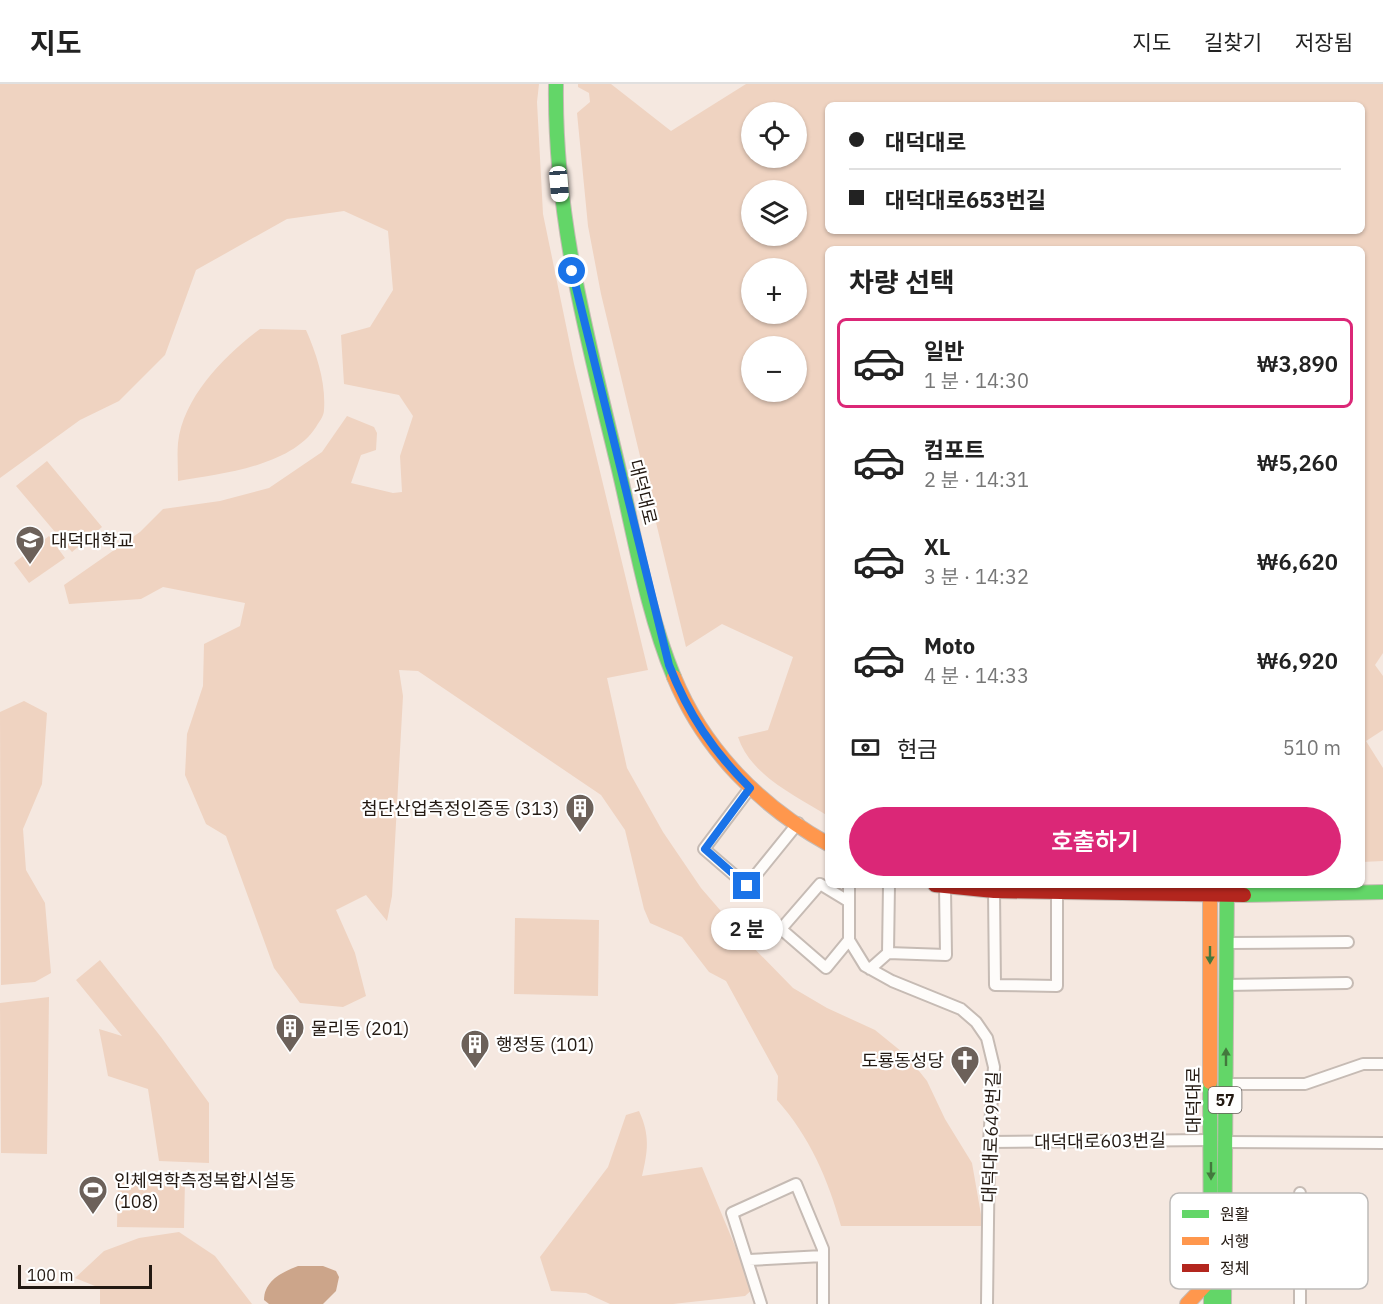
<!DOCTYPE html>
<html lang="ko">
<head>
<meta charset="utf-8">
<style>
	body { margin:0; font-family:"IBM Plex Sans","Noto Sans KR",sans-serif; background:#f6f6f6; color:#222; height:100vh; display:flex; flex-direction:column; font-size:22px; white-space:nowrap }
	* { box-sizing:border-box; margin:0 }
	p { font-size:20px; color:#767676 }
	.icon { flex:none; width:33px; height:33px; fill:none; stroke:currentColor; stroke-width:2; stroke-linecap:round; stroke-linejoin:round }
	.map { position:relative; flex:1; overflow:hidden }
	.drawer { position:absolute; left:825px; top:162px; width:540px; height:642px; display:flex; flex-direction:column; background:#fff; border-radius:9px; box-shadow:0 2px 4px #0004 }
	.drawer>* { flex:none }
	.hud { position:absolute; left:825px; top:18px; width:540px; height:132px; border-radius:9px; box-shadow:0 2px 4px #0004; display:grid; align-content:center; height:132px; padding:0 24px; background:#fff }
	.buttons { position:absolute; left:741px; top:18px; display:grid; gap:12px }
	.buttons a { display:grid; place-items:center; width:66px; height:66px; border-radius:50%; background:#fff; box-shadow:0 2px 4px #0004; font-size:30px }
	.scale { position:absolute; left:18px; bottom:15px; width:134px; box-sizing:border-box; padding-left:6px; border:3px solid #231912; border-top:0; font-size:16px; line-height:21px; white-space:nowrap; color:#231912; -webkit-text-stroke:4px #fff; paint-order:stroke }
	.end { position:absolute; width:27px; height:27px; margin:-14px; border:8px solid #1a73e8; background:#fff; box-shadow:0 0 0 3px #fff }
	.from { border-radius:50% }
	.bubble { position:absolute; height:42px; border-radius:21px; background:#fff; box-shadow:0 2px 4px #0004; font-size:20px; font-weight:600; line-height:42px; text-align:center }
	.car { position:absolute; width:18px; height:36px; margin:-18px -9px; border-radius:8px; box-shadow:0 0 4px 2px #0007; background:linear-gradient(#fff 24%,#345 0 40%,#fff 0 76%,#345 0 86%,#fff 0) }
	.hud b { display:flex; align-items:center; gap:21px; height:57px; font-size:22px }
	.hud b+b { border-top:2px solid #e0e0e0 }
	.hud i { width:15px; height:15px; background:#222 }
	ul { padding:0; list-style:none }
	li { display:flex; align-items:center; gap:18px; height:90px; margin:0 12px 9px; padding:0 12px; border:3px solid transparent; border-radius:9px }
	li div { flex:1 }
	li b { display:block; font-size:22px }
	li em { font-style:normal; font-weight:600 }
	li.on { border-color:#db2777 }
	li>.icon { width:54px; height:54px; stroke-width:1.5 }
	h2 { padding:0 24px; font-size:27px; line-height:72px }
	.pay { display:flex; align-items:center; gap:15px; height:66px; padding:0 24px; font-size:22px }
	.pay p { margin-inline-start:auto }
	.primary-button { display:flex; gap:12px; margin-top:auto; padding:12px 24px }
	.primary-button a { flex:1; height:69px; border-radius:36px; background:#db2777; color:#fff; font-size:24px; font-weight:600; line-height:69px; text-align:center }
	header { display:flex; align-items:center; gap:36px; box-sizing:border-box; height:84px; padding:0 30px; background:#fff; border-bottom:2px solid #e0e0e0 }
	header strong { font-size:28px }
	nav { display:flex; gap:33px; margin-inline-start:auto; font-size:21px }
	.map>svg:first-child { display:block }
	.green { fill:#efd3c1; fill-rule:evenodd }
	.water { fill:#cca58a }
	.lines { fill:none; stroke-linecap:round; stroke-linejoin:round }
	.street-casing { stroke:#c6bbb4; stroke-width:14 }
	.fast-casing { stroke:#c6bbb4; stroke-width:16 }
	.slow-casing { stroke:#c6bbb4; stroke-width:16 }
	.jam-casing { stroke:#c6bbb4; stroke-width:16 }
	.street { stroke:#fefcfa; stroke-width:10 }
	.fast { stroke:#63d668; stroke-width:14 }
	.slow { stroke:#ff974d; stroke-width:14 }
	.jam { stroke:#b3261e; stroke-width:14 }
	.oneway { fill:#43783d }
	.route { stroke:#1a73e8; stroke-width:8 }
	.labels { text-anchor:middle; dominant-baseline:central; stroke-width:4.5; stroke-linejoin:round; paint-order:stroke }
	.shield { fill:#fff; stroke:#655e59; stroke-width:1.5 }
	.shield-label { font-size:16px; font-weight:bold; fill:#231912 }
	.street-label { font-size:18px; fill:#231912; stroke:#fff }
	.poi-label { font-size:18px; fill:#231912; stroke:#fff; text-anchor:start }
	.key { fill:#fff; stroke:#bdbab8; stroke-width:1.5 }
	.key-label { font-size:16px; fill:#231912 }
</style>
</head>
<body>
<header>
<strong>지도</strong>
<nav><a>지도</a><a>길찾기</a><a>저장됨</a></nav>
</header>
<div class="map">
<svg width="1383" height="1220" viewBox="0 0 1383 1220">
	<rect width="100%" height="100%" fill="#f5e8e0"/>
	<path class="green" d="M0 0H539L537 18 543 130 574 280 648 586 607 594 627 684 663 748 701 804 746 856 793 904 827 924 875 946 907 972 927 997 945 1035 972 1079 983 1142H841C828 1095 810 1053 777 1016L778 992 726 897 709 888 682 853 650 839 644 825 625 746 601 711 418 587 399 586 403 612 392 812 387 837 366 811 336 826 355 869 366 912 343 923 300 919 274 884 226 752 206 740 185 691 187 650 203 602 204 560 240 542 245 519 163 503 141 515 69 520 64 501 140 448 163 425 220 417 269 404 322 368 347 332 374 343 377 349 376 366 361 371 351 399 393 409 402 408 400 372 413 332 399 311 344 300 341 251 370 243 393 206 388 147 344 127 287 135 196 186 165 271 119 317 80 336 0 394Z
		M578 0H611L671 47 746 0H1383V569L1375 581 1383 592V646L1366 657 1383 684V777L1362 778V165H828V732C795 711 751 692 738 653L768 646 793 573 722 540 686 563 601 210 588 142 577 29 590 18 589 9 578 3ZM828 21H1362V147H828ZM752 28H796V74H752ZM752 106H796V152H752ZM752 184H796V230H752ZM752 262H796V308H752Z
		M260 245 306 246C317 271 326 299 324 326 324 332 319 338 316 343 291 382 221 390 178 397 178 384 177 371 178 359 183 313 225 271 260 245Z
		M47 377 102 443 72 468 16 402Z
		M49 452 65 474 29 499 14 479Z
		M24 617 47 629 42 700 23 745 26 786 45 819 51 889 35 898 1 901 0 628Z
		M515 834 599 836 598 912 514 910Z
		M100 876 161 953 209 1019V1079L159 1077 148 1005 108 992 99 945 122 952 76 896Z
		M49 913 47 1070 1 1069 0 919Z
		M639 1027C650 1051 648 1066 642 1092L702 1083 753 1205 745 1212 673 1220H610L586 1209 551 1207 540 1173 608 1083 626 1031Z
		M118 1094 185 1096 184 1144 117 1143Z
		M179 1148 215 1172 252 1220H100V1204L75 1194 104 1167 139 1154Z"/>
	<path class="water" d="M298 1182H323L336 1187 339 1193 336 1207 323 1220H269L264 1216C264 1197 282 1188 298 1182Z"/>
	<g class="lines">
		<g class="street-casing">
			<path id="street" d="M750 704 704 765 747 802 798 739
				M849 801V856L865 882 892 897 961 925 976 938 987 954 994 983 989 1058 987 1220
				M889 801 888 869 946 871 945 804
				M994 807 995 901 1057 902V808
				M848 817 820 800 781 845 826 884 849 856
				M1227 859 1348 858
				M870 885 888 869
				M1226 901 1347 899
				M1225 1000H1305L1363 980H1383
				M989 1058 1211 1056
				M1225 1058 1383 1059
				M749 1176 823 1172
				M761 1220 732 1129 796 1100 823 1165V1220
				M1300 1220V1109"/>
		</g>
		<g class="fast-casing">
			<path id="fast" d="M556 0C554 135 588 256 619 386 635 454 647 528 674 593
				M1244 811 1383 808
				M1210 998 1211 1220
				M1224 1220 1227 801"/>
		</g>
		<g class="slow-casing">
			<path id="slow" d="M674 593C704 666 760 722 828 760
				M1210 802V998
				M1187 1220 1211 1195"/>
		</g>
		<g class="jam-casing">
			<path id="jam" d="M935 801 994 807 1244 811"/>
		</g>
		<use href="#street" class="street"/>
		<use href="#fast" class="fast"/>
		<use href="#slow" class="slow"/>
		<use href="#jam" class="jam"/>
	</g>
	<defs><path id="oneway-solid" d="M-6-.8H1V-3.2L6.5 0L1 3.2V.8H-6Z" transform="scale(1.5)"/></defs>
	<g class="oneway">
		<use href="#oneway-solid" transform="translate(1210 871) rotate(90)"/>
		<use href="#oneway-solid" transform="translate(1226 973) rotate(-90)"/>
		<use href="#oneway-solid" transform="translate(1211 1087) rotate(90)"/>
	</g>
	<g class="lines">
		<path class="route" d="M572 187 669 581C688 630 713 667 750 704L705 765 747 802"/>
	</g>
	<defs>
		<g id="university-pin" transform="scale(1.5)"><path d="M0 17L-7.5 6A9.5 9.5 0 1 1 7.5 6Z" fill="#6c615a" stroke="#fff"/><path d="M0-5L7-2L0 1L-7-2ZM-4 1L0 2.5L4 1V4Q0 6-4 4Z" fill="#fff"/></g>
		<g id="building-pin" transform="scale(1.5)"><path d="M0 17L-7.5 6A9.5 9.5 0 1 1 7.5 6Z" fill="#6c615a" stroke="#fff"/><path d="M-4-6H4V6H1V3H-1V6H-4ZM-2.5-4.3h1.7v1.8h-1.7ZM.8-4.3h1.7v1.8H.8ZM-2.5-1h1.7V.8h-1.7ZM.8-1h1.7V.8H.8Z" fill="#fff"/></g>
		<g id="church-pin" transform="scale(1.5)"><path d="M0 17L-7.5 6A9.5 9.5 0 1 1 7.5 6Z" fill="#6c615a" stroke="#fff"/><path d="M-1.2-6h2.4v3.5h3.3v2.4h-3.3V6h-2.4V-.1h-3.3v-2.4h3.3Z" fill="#fff"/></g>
		<g id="stadium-pin" transform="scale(1.5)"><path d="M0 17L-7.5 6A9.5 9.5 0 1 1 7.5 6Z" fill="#6c615a" stroke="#fff"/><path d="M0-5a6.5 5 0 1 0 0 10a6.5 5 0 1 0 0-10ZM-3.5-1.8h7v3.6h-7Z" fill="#fff"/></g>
	</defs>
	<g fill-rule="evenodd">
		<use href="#university-pin" x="30" y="456"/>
		<use href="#building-pin" x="580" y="724"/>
		<use href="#building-pin" x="290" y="944"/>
		<use href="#building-pin" x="475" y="960"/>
		<use href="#church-pin" x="965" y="976"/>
		<use href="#stadium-pin" x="93" y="1106"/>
	</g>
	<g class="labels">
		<rect class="shield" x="1208.5" y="1003" width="33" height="26" rx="4.5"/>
		<g class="shield-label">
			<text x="1225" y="1016">57</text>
		</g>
		<g class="street-label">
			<text transform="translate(643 408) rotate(76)">대덕대로</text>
			<text transform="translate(1193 1016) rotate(-90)">대덕대로</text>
			<text transform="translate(991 1053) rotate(-88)">대덕대로649번길</text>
			<text transform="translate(1100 1057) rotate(-1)">대덕대로603번길</text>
		</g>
		<g class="poi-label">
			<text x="51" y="456">대덕대학교</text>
			<text x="559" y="724" text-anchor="end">첨단산업측정인증동 (313)</text>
			<text x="311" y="944">물리동 (201)</text>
			<text x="496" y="960">행정동 (101)</text>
			<text x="944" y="976" text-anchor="end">도룡동성당</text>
			<text x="114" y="1096">인체역학측정복합시설동<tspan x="114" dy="21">(108)</tspan></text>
		</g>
	</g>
	<rect x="1170" y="1109" width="198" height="96" rx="9" class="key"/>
	<rect x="1182" y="1126" width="27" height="8" fill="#63d668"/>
	<rect x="1182" y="1153" width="27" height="8" fill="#ff974d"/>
	<rect x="1182" y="1180" width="27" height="8" fill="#b3261e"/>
	<g class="key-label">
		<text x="1220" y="1136">원활</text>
		<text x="1220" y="1163">서행</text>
		<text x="1220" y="1190">정체</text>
	</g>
</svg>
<div class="buttons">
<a><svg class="icon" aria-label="locate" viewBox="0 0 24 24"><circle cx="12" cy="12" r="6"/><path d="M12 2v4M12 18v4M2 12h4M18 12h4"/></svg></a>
<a><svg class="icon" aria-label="layers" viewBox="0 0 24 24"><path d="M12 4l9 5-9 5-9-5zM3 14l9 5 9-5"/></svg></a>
<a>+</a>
<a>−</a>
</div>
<div class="scale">100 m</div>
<i class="end from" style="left:572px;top:187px"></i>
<i class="end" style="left:747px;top:802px"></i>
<div class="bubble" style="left:711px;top:824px;width:72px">2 분</div>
<i class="car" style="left:559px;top:100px;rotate:175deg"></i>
<div class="hud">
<b><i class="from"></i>대덕대로</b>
<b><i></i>대덕대로653번길</b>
</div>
<section class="drawer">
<h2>차량 선택</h2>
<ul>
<li class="on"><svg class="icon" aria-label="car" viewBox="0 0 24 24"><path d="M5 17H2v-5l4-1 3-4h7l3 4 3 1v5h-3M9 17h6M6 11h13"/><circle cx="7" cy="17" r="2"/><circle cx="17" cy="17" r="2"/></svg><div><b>일반</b><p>1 분 · 14:30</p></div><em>₩3,890</em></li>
<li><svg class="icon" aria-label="car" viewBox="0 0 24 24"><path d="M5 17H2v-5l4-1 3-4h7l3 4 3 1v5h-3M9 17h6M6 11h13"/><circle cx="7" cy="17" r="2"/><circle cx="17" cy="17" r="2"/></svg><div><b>컴포트</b><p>2 분 · 14:31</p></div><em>₩5,260</em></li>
<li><svg class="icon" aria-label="car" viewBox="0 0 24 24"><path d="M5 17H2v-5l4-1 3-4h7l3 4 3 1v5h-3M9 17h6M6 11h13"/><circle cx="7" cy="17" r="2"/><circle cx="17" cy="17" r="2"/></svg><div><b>XL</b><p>3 분 · 14:32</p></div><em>₩6,620</em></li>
<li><svg class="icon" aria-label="car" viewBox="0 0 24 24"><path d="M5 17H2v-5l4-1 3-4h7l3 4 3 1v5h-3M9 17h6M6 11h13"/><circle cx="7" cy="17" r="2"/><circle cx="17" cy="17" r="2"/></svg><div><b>Moto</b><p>4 분 · 14:33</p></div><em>₩6,920</em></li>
</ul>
<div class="pay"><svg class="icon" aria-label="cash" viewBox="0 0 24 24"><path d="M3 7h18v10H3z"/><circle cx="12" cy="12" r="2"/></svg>현금<p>510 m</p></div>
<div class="primary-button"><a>호출하기</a></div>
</section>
</div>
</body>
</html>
